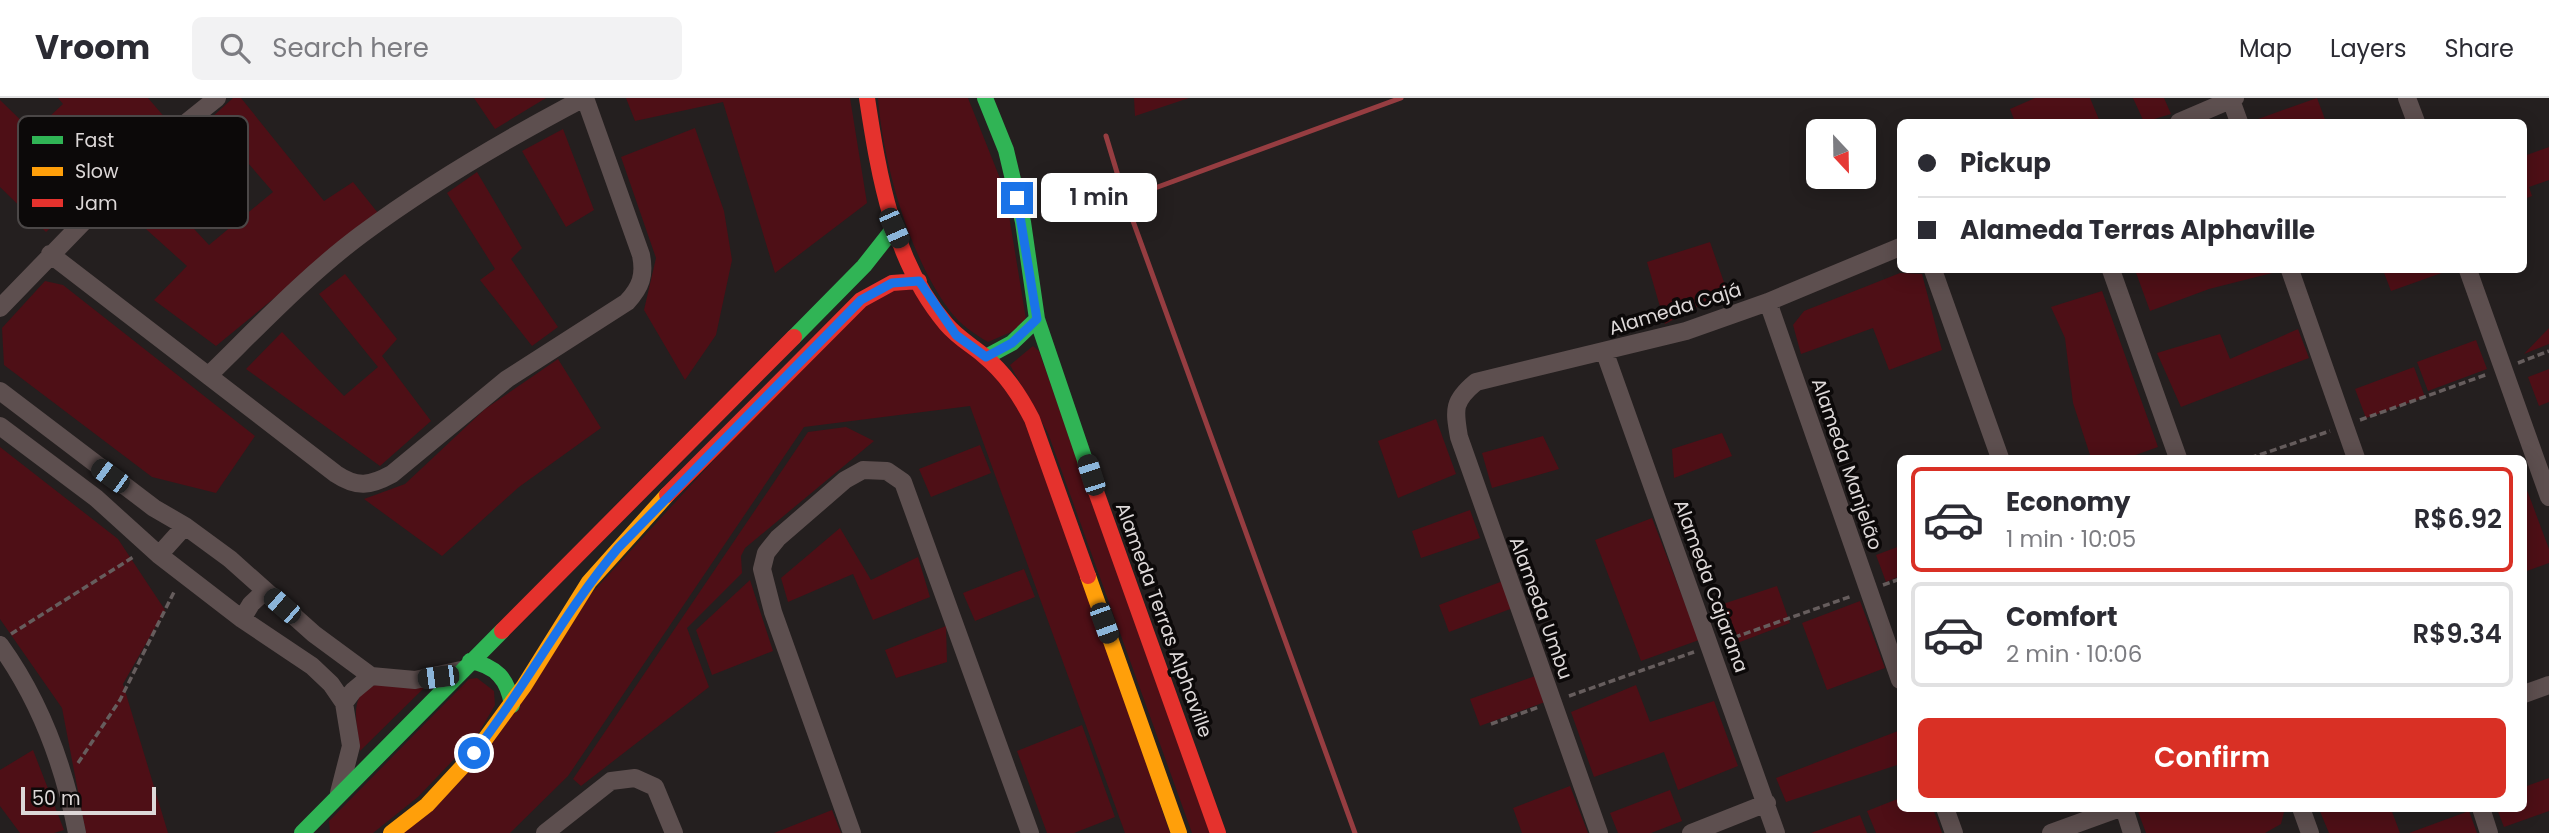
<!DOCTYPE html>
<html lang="en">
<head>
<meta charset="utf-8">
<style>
	body { margin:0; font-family:Poppins,sans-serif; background:#f2f2f3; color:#2b2b33; height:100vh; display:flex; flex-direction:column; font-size:26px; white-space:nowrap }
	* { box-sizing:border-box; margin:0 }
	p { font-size:23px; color:#7c7c81 }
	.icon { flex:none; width:38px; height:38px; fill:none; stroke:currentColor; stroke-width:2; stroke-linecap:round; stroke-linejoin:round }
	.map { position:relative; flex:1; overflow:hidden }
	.sheet { position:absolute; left:1897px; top:357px; width:630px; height:357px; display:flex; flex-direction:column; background:#fff; border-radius:10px; box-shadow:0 4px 18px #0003 }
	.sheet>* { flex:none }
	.guide { position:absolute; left:1897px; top:21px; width:630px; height:154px; border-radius:10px; box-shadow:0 4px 18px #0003; display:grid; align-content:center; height:154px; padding:0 21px; background:#fff }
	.needle { width:46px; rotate:158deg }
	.controls { position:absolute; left:1806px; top:21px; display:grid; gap:14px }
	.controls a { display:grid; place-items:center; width:70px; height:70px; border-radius:10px; background:#fff; box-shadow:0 4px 18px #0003; font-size:35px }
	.scale { position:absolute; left:21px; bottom:18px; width:135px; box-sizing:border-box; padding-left:7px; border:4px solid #ddd8d8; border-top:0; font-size:19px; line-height:24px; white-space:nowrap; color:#ddd8d8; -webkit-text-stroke:5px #0c0909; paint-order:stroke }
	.end { position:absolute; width:32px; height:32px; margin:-16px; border:9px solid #1a73e8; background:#fff; box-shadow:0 0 0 4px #fff }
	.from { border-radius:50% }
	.bubble { position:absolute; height:49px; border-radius:10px; background:#fff; box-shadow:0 4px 18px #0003; font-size:23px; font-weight:600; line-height:49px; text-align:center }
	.car { position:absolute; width:21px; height:42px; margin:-21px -10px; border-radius:9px; box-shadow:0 0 5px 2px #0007; background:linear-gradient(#222 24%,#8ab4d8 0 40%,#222 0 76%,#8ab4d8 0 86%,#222 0) }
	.guide b { display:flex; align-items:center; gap:24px; height:66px; font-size:26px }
	.guide b+b { border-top:2px solid #e1e1e2 }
	.guide i { width:18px; height:18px; background:#2b2b33 }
	ul { padding:12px 0 0; list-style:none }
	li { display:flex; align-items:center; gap:21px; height:105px; margin:0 14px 10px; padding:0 7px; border:4px solid #e1e1e2; border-radius:10px }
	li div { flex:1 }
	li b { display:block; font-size:26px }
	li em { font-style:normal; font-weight:600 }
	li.active { border-color:#d93025 }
	li>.icon { width:63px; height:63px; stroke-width:1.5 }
	.action { display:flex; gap:14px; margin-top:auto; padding:14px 21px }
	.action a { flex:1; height:80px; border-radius:10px; background:#d93025; color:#fff; font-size:28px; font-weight:600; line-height:80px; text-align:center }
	header { display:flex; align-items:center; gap:42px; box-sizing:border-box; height:98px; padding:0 35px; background:#fff; border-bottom:2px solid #e1e1e2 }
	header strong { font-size:33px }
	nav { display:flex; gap:38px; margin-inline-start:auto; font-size:24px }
	.search { width:490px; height:63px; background:#f2f2f3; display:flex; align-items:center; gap:18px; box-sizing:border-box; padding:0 24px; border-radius:10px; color:#7c7c81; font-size:26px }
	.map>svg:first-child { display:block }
	.green { fill:#4e0f16 }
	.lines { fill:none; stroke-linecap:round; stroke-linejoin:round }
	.stream { stroke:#963d41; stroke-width:5 }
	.path { stroke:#665d5d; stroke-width:3.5; stroke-dasharray:7 3.5; stroke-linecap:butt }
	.street { stroke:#5d4f4f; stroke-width:18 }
	.fast { stroke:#30b455; stroke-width:16 }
	.slow { stroke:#ff9f0a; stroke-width:16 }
	.jam { stroke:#e5322d; stroke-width:16 }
	.route { stroke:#1a73e8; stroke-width:9 }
	.labels { text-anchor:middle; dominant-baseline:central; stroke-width:7; stroke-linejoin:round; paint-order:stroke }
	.street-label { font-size:19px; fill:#ddd8d8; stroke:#0c0909 }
	.key { fill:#0c0909; stroke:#4b4747; stroke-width:2 }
	.key-label { font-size:19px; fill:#ddd8d8 }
</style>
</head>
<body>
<header>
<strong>Vroom</strong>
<div class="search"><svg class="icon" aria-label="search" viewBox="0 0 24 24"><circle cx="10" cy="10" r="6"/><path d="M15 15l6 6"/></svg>Search here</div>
<nav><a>Map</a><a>Layers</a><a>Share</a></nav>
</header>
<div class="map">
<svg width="2549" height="735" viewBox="0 0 2549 735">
	<rect width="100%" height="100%" fill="#241f1f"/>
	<path class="green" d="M58 0H148L167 22 46 134 0 89V2L33 34 63 6Z
		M233 0H241L324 103 353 84 378 115 216 248 154 202 187 168 116 104 142 75 209 147 273 94 210 21Z
		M474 0H546L495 31Z
		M626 0H850L867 105 775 175 723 4 635 23Z
		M878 0H968L1005 93 1026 221 1020 230 988 244C974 236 960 226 950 213 910 160 883 66 878 0Z
		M1134 0H1189L1135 18Z
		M2035 0H2090L2100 24H2015L2010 11Z
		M2133 0H2164L2171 16 2144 24Z
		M2317 0 2326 24H2259L2258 21Z
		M695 30 724 113 732 162 716 237 685 282 644 212 656 160 621 59Z
		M563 31 594 112 566 129 522 53Z
		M2549 49V82L2529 89 2532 98 2524 101V58Z
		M477 74 522 150 511 161 558 229 532 248 480 182 495 171 447 95Z
		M1710 144 1727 193 1665 226 1647 164Z
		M2135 172H2271L2272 175 2209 191 2150 213Z
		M2383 172H2450L2391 193Z
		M1900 175 1922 176 1942 252 1889 272 1873 230 1801 256 1793 227 1804 213Z
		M345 176 397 241 382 258 431 323 380 368 246 271 282 234 344 298 378 269 319 196Z
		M45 183 63 187 255 338 216 395 152 379 4 267 2 230Z
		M919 183 1017 291 1170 735H1125L970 308 804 329 568 678 510 735H391L427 707 556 534 861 202Z
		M2102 193 2158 349 2127 360H2091L2073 305 2065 240 2051 209Z
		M2549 230V246L2524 256Z
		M2298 231 2309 260 2181 309 2157 255 2220 236 2230 261Z
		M2476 242 2487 271 2428 293 2417 264Z
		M1033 248 1039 253 1210 735H1192L1048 335 1010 267Z
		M558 261 601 330 519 389 442 458 364 401 405 386 485 311Z
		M2414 269 2425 299 2366 320 2355 291Z
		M2549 271V304L2539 308 2528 279Z
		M1436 321 1456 376 1398 400 1378 343Z
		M846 329 874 343 745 450 741 458 742 475 687 530 709 589 581 688 573 681 808 334Z
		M1722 335 1732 358 1674 380 1672 351Z
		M1543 338 1559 371 1492 390 1482 355Z
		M980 347 991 375 931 399 919 371Z
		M0 349 118 441 165 512 123 586 168 735H86L62 610 0 521Z
		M2524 384 2549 451V465L2524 474Z
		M1470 412 1480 440 1421 460 1412 433Z
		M1652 420 1699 542 1641 563 1595 442Z
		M840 430 871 482 918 459 930 499 873 522 853 476 788 504 781 480Z
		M1900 448V478L1886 484 1876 457Z
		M1024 471 1035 499 975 523 963 495Z
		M750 482 773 553 712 577 696 532Z
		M1503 483 1513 510 1449 534 1439 507Z
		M1777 488 1790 525 1732 547 1717 508Z
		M1860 503 1885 570 1827 592 1802 525Z
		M946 528 947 564 896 580 885 552Z
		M1535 578 1545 604 1480 628 1470 601Z
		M477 580 494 593 495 607 478 636 418 699 373 735H330L329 723 469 581Z
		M380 586 424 590 360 653C358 628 345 592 380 586Z
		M1636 587 1650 624 1714 603 1738 668 1678 692 1664 654 1594 679 1571 614Z
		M1082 627 1115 719 1074 735H1047L1017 653Z
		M1898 633 1900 666 1786 704 1776 680Z
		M33 652 64 732 54 735H20L0 708V672Z
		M2549 680V713L2504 729 2497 711 2524 710V689Z
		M1570 688 1588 735H1522L1513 710Z
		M1670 692 1682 723 1651 735H1618L1610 715Z
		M1900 700V710L1933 711 1942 735H1876L1867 713Z
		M2285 710 2281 726 2265 735H2146L2137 711Z
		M2319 711H2391L2400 735H2329Z
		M832 712 841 735H774Z
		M2469 713 2477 735H2409Z
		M1860 717 1867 735H1811Z"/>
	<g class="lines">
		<path class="stream" d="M1106 38 1125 101 1355 735
			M1125 101 1401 0"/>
		<path class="path" d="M2518 265 2549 253
			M2360 322 2488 276
			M2250 360 2330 333
			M1883 487 1900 481
			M11 536 135 458
			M1724 543 1852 498
			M1569 598 1694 554
			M1491 626 1539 609
			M78 665 120 602 175 492"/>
		<path class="street" d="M2407 0 2416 24
			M2231 2 2239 24
			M2179 24 2235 0
			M50 156 336 376C357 390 370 388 392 376L507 281 627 204C641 189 645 177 641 157L585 0
			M1933 172 2000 360
			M2111 172 2178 360
			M2290 172 2356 360
			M2468 172 2549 399
			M1768 204 1900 582
			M0 210 156 49 217 0
			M1605 255 1776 735
			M210 276C259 228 307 177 362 136 432 84 508 40 584 0
			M0 293 154 410 185 428 230 461 314 536 371 578 415 582 461 572
			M0 328 96 400 159 457 242 521 312 568 331 586 344 605 351 648 339 695
			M159 457 185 428
			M242 521 251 506 265 493
			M0 547C41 604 64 667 77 735
			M2524 596 2549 587
			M344 605 353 593 371 578
			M1945 710 1954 735
			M2124 710 2132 735
			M2301 710 2310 735
			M2481 710 2489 735
			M545 735 611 683 635 680 655 689 674 735
			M852 735 773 514 762 471 766 455 778 440 845 382 863 372 887 373 903 384 1030 735
			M1599 735 1459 339C1454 311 1453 303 1476 284L1686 233 1768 204 1900 149
			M1691 735 1767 705
			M2051 735 2120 710"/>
		<path class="fast" d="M985 0 1006 52 1023 124 1037 221 1089 374
			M794 239 864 168 894 130
			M986 259 1012 245 1037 221
			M470 563C496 568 508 581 512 607
			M302 735 502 533"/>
		<path class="slow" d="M1088 478 1179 735
			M391 735 427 707 475 655 524 588 589 484 667 397"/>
		<path class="jam" d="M867 0C879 79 893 163 946 226 957 239 971 247 983 257 1005 275 1019 296 1032 321L1088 478
			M1089 374 1218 735
			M667 397 861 202 892 185 919 183
			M502 533 794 239"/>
	</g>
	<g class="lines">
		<path class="route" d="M474 655C526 589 564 514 618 450L861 202 892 185 919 183 956 237 986 259 1012 245 1037 221 1017 100"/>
	</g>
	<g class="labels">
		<g class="street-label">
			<text transform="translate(1675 211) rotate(-17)">Alameda Cajá</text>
			<text transform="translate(1847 366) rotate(71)">Alameda Manjelão</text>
			<text transform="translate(1711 488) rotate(70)">Alameda Cajarana</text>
			<text transform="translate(1541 510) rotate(70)">Alameda Umbu</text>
			<text transform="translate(1164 522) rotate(70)">Alameda Terras Alphaville</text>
		</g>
	</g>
	<rect x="18" y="18" width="230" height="112" rx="10" class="key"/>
	<rect x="32" y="38" width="31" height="8" fill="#30b455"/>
	<rect x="32" y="69" width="31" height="9" fill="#ff9f0a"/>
	<rect x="32" y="101" width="31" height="8" fill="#e5322d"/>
	<g class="key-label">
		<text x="75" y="49">Fast</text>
		<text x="75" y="80">Slow</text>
		<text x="75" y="112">Jam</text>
	</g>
</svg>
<div class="controls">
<a><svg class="needle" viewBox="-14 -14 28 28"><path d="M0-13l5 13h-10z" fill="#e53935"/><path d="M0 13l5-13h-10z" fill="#7c7c81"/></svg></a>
</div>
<div class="scale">50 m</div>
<i class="end from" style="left:474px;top:655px"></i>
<i class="end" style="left:1017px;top:100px"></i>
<div class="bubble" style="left:1041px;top:75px;width:116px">1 min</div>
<i class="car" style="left:894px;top:130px;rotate:156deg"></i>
<i class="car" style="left:1091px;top:377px;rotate:342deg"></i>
<i class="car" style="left:110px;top:378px;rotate:306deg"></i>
<i class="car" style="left:282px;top:508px;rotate:311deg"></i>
<i class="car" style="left:1104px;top:525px;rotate:160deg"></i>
<i class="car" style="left:438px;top:579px;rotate:263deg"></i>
<div class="guide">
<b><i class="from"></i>Pickup</b>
<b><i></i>Alameda Terras Alphaville</b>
</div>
<section class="sheet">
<ul>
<li class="active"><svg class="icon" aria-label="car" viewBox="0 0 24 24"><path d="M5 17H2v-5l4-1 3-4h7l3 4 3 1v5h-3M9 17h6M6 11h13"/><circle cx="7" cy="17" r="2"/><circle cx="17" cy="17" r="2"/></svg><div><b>Economy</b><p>1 min · 10:05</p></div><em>R$6.92</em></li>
<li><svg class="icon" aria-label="car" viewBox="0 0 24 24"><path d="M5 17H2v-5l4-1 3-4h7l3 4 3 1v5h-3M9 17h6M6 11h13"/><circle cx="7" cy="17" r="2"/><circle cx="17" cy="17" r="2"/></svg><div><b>Comfort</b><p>2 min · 10:06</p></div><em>R$9.34</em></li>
</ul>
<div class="action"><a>Confirm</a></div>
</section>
</div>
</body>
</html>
